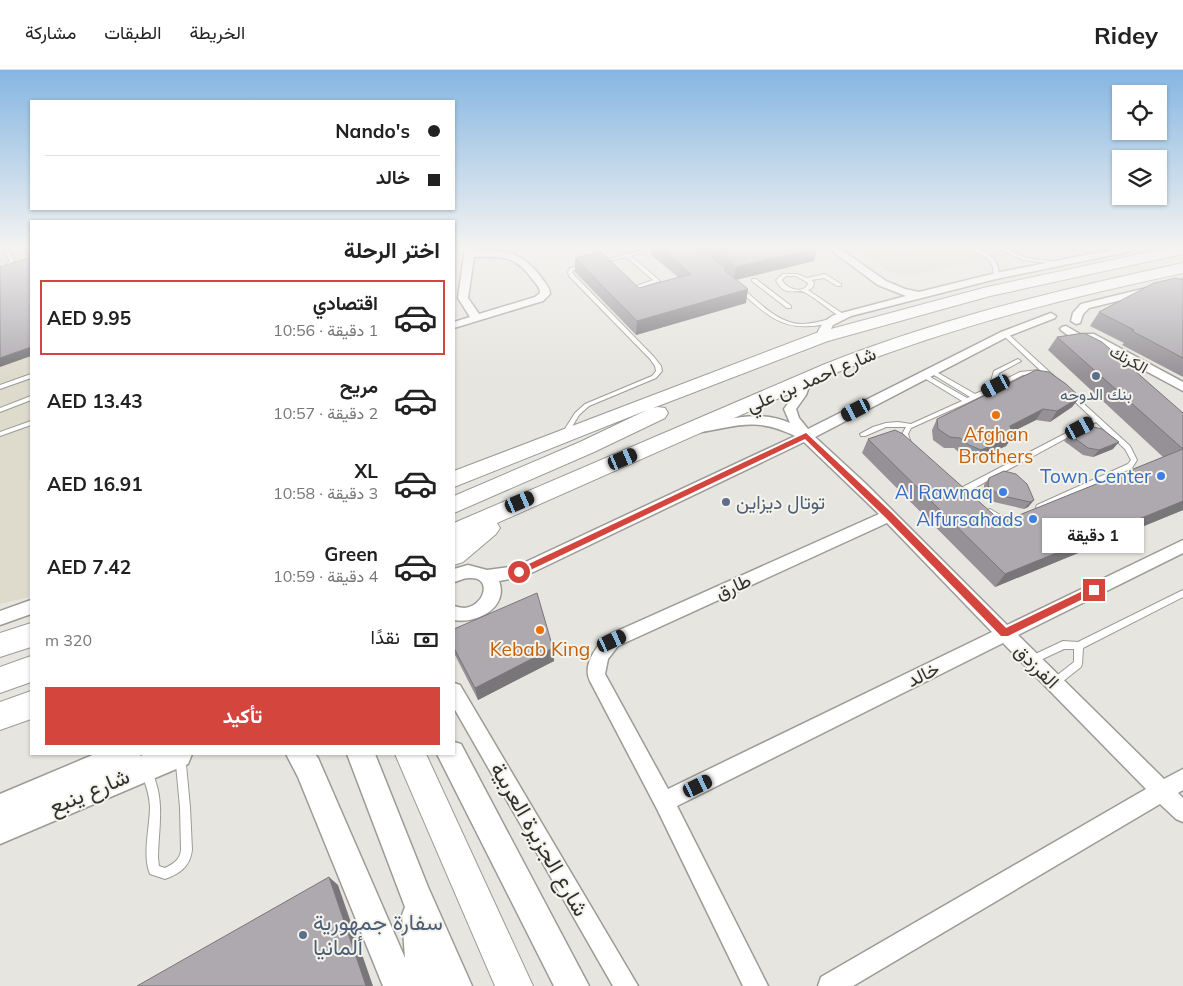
<!DOCTYPE html>
<html lang="ar">
<head>
<meta charset="utf-8">
<style>
	body { margin:0; font-family:Mulish,Vazirmatn,sans-serif; background:#f2f2f2; color:#222; direction:rtl; height:100vh; display:flex; flex-direction:column; font-size:19px; white-space:nowrap }
	* { box-sizing:border-box; margin:0 }
	p { font-size:16px; color:#767676 }
	.icon { flex:none; width:28px; height:28px; fill:none; stroke:currentColor; stroke-width:2; stroke-linecap:round; stroke-linejoin:round }
	.map { position:relative; flex:1; overflow:hidden; direction:ltr }
	.sheet { position:absolute; left:30px; top:150px; width:425px; height:535px; display:flex; flex-direction:column; background:#fff; border-radius:0px; box-shadow:0 1px 4px #0004; direction:rtl }
	.sheet>* { flex:none }
	.guide { position:absolute; left:30px; top:30px; width:425px; height:110px; border-radius:0px; box-shadow:0 1px 4px #0004; direction:rtl; display:grid; align-content:center; height:110px; padding:0 15px; background:#fff }
	.buttons { position:absolute; left:1112px; top:15px; display:grid; gap:10px }
	.buttons a { display:grid; place-items:center; width:55px; height:55px; border-radius:0px; background:#fff; box-shadow:0 1px 4px #0004; font-size:25px }
	.end { position:absolute; width:22px; height:22px; margin:-11px; border:6px solid #d3453d; background:#fff; box-shadow:0 0 0 2px #fff }
	.from { border-radius:50% }
	.bubble { position:absolute; height:35px; border-radius:0px; background:#fff; box-shadow:0 1px 4px #0004; font-size:16px; font-weight:700; line-height:35px; text-align:center; direction:rtl }
	.car { position:absolute; width:15px; height:30px; margin:-15px -8px; border-radius:6px; box-shadow:0 0 4px 1px #0007; background:linear-gradient(#222 24%,#8ab4d8 0 40%,#222 0 76%,#8ab4d8 0 86%,#222 0) }
	.guide b { display:flex; align-items:center; gap:18px; height:48px; font-size:19px }
	.guide b+b { border-top:1px solid #e0e0e0 }
	.guide i { width:12px; height:12px; background:#222 }
	ul { padding:0; list-style:none }
	li { display:flex; align-items:center; gap:15px; height:75px; margin:0 10px 8px; padding:0 5px; border:2px solid transparent; border-radius:0px }
	li div { flex:1 }
	li b { display:block; font-size:19px }
	li em { font-style:normal; font-weight:700 }
	li.current { border-color:#d3453d }
	li>.icon { width:45px; height:45px; stroke-width:1.5 }
	h2 { padding:0 15px; font-size:22px; line-height:60px }
	.pay { display:flex; align-items:center; gap:12px; height:55px; padding:0 15px; font-size:19px }
	.pay p { margin-inline-start:auto }
	.action { display:flex; gap:10px; margin-top:auto; padding:10px 15px }
	.action a { flex:1; height:58px; border-radius:0px; background:#d3453d; color:#fff; font-size:20px; font-weight:700; line-height:58px; text-align:center }
	header { display:flex; align-items:center; gap:30px; box-sizing:border-box; height:70px; padding:0 25px; background:#fff; border-bottom:1px solid #e0e0e0 }
	header strong { font-size:24px }
	nav { display:flex; gap:28px; margin-inline-start:auto; font-size:18px }
	.map>svg:first-child { display:block }
	.built { fill:#dedbcd }
	.lines { fill:none; stroke-linecap:round; stroke-linejoin:round }
	.lane-casing { stroke:#9c9b95; stroke-width:2 }
	.street-casing { stroke:#9c9b95; stroke-width:3 }
	.secondary-casing { stroke:#9c9b95; stroke-width:3 }
	.primary-casing { stroke:#9c9b95; stroke-width:2 }
	.lane { fill:#fff; fill-rule:evenodd }
	.street { fill:#fff; fill-rule:evenodd }
	.secondary { fill:#fff; fill-rule:evenodd }
	.primary { fill:#fff; fill-rule:evenodd }
	.wall { fill:#959196 }
	.shaded-wall { fill:#79767a }
	.building { fill:#ada9af; stroke:#79767a }
	.route { fill:#d3453d }
	.service-dot { fill:#5c6f8a; stroke:#f4f3ec; stroke-width:2 }
	.food-dot { fill:#e8710a; stroke:#f4f3ec; stroke-width:2 }
	.shop-dot { fill:#3f7fe0; stroke:#f4f3ec; stroke-width:2 }
	.labels { text-anchor:middle; dominant-baseline:central; stroke-width:4; stroke-linejoin:round; paint-order:stroke }
	.far-street-label { font-size:16px; fill:#31312f; stroke:#f4f3ec }
	.far-service-label { font-size:16px; fill:#4e5e75; stroke:#f4f3ec }
	.street-label { font-size:19px; fill:#31312f; stroke:#f4f3ec }
	.food-label { font-size:19px; fill:#c56008; stroke:#f4f3ec }
	.shop-label { font-size:19px; fill:#366cbe; stroke:#f4f3ec; text-anchor:end }
	.service-label { font-size:19px; fill:#4e5e75; stroke:#f4f3ec; text-anchor:start }
	.near-street-label { font-size:22px; fill:#31312f; stroke:#f4f3ec }
	.near-service-label { font-size:22px; fill:#4e5e75; stroke:#f4f3ec; text-anchor:start }
</style>
</head>
<body>
<header>
<strong>Ridey</strong>
<nav><a>الخريطة</a><a>الطبقات</a><a>مشاركة</a></nav>
</header>
<div class="map">
<svg width="1183" height="916" viewBox="0 0 1183 916">
	<rect width="100%" height="100%" fill="#e6e5df"/>
	<path class="built" d="M0 178H31V410L29 411V527L0 534Z
		M855 178H1032L911 206 891 203Z"/>
	<g class="lines">
		<g class="lane-casing">
			<path id="lane" d="M3 178H7L14 191 10 198 0 202V199L6 196 10 191Z
				M651 178H658L631 186 660 211 633 220 628 219 653 210 626 187 599 193 597 192Z
				M896 178H901L905 182 901 183Z
				M970 178C985 178 1002 191 998 207L993 206C996 187 981 187 970 178Z
				M999 178H1004L1026 188 1056 192 1058 193 1056 194 1023 190 999 179Z
				M583 195H585V197L574 200 572 202 574 205 654 287 661 296 662 301 656 308 589 336 579 345 566 367H564L561 365 575 343 585 334 652 306 656 301 655 296 650 289 569 206 568 202 570 198Z
				M783 204H797L807 208 825 204 841 214V216H837L824 208 811 210 814 212C814 216 812 219 808 220L843 244V246H839C828 239 818 230 806 223 797 217 785 229 776 210ZM786 206H796L808 213C805 225 786 219 782 210Z
				M752 209H756L791 236V238H787L752 211Z
				M738 218H742C759 232 778 254 802 254 812 254 821 251 830 249L833 251C827 254 817 256 810 256 778 259 761 239 738 220Z
				M1005 262 1007 263 1055 307V309H1051L1044 303 1023 305 969 332 911 358 908 364 911 373 910 375H908L905 373 902 364 906 357H886L865 366H861L860 364 873 357 886 353 898 352 911 354 962 331 921 306V304H925L967 328 970 327 929 302V300H933L975 324 993 316 991 311 994 301 1018 289 1021 291 999 303 997 311 998 313 1020 302 1040 300 1003 265V263Z
				M31 304V308L0 319V315Z
				M1071 323 1073 324 1130 376 1137 390 1132 398 1043 439H1037L1036 437 1037 435 1128 394 1131 390 1125 379 1096 352 967 422H961L960 420 961 418 1093 349 1069 326V324Z
				M31 326V330L0 342V338Z
				M31 351V355L0 366V362Z
				M990 439 1002 446H1016L1020 449C1010 457 994 450 986 442L987 440Z
				M1183 520V527L1083 578 1082 594 1081 597 1057 616 1054 617 1051 616 1049 613 1051 610 1074 592V579H1064L1032 594 1029 593 1028 590 1029 587 1063 571 1078 572Z
				M175 684H185L190 737 192 780C190 797 179 804 165 809L150 804C142 785 150 757 150 736 149 724 146 714 141 702L142 699 146 697 150 699C152 703 155 708 156 713 164 737 158 764 158 788L159 796 165 798C173 794 180 790 181 780L180 737Z"/>
		</g>
		<g class="street-casing">
			<path id="street" d="M465 178H475L474 181C505 180 521 181 541 207 545 213 550 217 550 224L543 231 454 258V252L470 247 458 228ZM474 187C502 186 515 185 533 210 536 214 540 217 540 223L535 227 479 244 468 228Z
				M828 178H839L886 211 905 219 919 222 996 203 1120 178H1137L1132 181 996 209 851 246 833 255 826 269 822 270 816 267C819 257 824 250 834 245L906 226 878 215Z
				M1183 209V215L1089 238 1083 244 1080 253 1076 254 1071 251 1073 243 1081 234Z
				M1051 243 1056 246 1055 248 1009 266 815 367 865 413 1007 555 1183 470V483L1018 565 1164 709 1183 699V720L1178 723 1183 728V752L1176 749 1160 734 853 916H818L821 907 1146 719 1003 573 677 736 768 916H743L657 739 590 611C582 595 596 578 606 566L879 444 804 372 525 506 499 511C509 538 476 554 454 550V536C457 537 462 538 465 538 485 536 493 506 469 508 463 508 459 511 454 512V499L468 495 487 500 517 496 795 366C755 346 736 357 695 363L688 359 695 355C727 350 758 339 790 353L784 339 794 325 801 308 805 307 811 311 806 325 796 339 799 348 808 359 1001 262ZM887 453 992 562 668 719 605 604 608 589 618 576Z
				M1066 256 1085 267 1086 264H1094L1183 312V321L1090 271 1095 275 1093 277H1085L1062 261 1060 259 1062 257Z
				M31 530V544L0 555V541Z
				M454 613 460 615 638 916H613L454 638Z"/>
		</g>
		<g class="secondary-casing">
			<path id="secondary" d="M454 672 461 674 589 916H554L437 684H454Z
				M95 684H141L140 686 146 684H192L188 694 0 774V724Z
				M286 684H315L318 688 405 888 402 845 405 837 347 684H375L428 817 472 916H383L298 707Z"/>
		</g>
		<g class="primary-casing">
			<path id="primary" d="M1168 178H1183V184L990 226 828 271 653 338 658 337 665 338 668 343 665 348 594 382 454 443V426L580 372 647 340 454 417V401L816 263 987 217Z
				M1183 193V203C1066 228 950 257 838 302L497 453 500 458 496 464 463 492 454 495V453L825 294C941 248 1062 219 1183 193Z
				M31 553V577L0 587V563Z
				M31 586V612L0 623V597Z
				M31 621V649L0 660V632Z
				M395 684H426L533 916H495Z"/>
		</g>
		<use href="#lane" class="lane"/>
		<use href="#street" class="street"/>
		<use href="#secondary" class="secondary"/>
		<use href="#primary" class="primary"/>
	</g>
	<path class="wall" d="M651 178H817L814 191 736 210 746 233 636 265 575 202V188L639 218 678 207 650 184Z
		M1183 209V307L1122 275 1124 273 1090 256 1099 242Z
		M1057 267 1183 343V440L995 517 862 383 868 369 1002 452 1163 387 1048 280Z
		M1080 327 1072 337 1050 352 1036 350 1012 362 1013 366 1006 376 975 390 963 386 954 378H944L933 370 932 360 937 349Z
		M1069 364 1113 379 1093 387 1083 385 1064 371Z
		M989 408 1034 430 1028 437 1024 439 994 432 984 423V415Z
		M454 559 553 578 554 591 478 630 455 585 454 581Z"/>
	<path class="shaded-wall" d="M817 178 814 191 734 210 736 197Z
		M748 219 746 233 636 265 637 251Z
		M31 277V286L0 297V288Z
		M1080 327 1072 337 1050 352 1057 341Z
		M1043 339 1036 350 1003 366 1010 356Z
		M1013 366 1006 376 975 390 981 380Z
		M1119 372 1113 379 1093 387 1099 380Z
		M1034 430 1028 437 1024 439 1030 432Z
		M1183 431V440L995 517 1005 504Z
		M553 578 554 591 478 630 475 618Z
		M329 807 338 815 373 916H366Z"/>
	<path class="building" d="M22 178H31V277L0 288V197L28 188Z
		M660 178H700L727 199 724 200 748 219 637 251 575 188 601 182 639 218 691 204Z
		M711 178H817L736 197Z
		M1176 208 1181 210 1183 209V288L1132 261 1134 260 1099 242 1154 213Z
		M1084 263 1102 272 1183 343V431L1005 504 868 369 895 360 903 364 1002 452 1183 379 1057 267Z
		M1036 300 1049 302 1066 314 1080 327 1057 341 1043 339 1010 356 1013 366 981 380 969 375 960 368 950 367 938 359 937 349Z
		M1089 356 1102 359 1119 372 1099 380 1088 378 1069 364Z
		M1004 401 1016 404 1027 414 1034 430 1030 432 999 425 988 416 989 408Z
		M537 523 553 578 475 618 454 578V559Z
		M329 807 366 916H137Z"/>
	<linearGradient id="sky" x2="0" y2="1"><stop stop-color="#85b6e2"/><stop offset="0.58" stop-color="#f4f3f1"/><stop offset="1" stop-color="#f4f3f1" stop-opacity="0"/></linearGradient>
	<rect width="1183" height="306" fill="url(#sky)"/>
	<path class="route" d="M806 363 892 443 1006 558 1091 517H1097V522L1008 566H1001L886 448 805 369 522 504H516L514 502 516 500Z"/>
	<g class="service-dot">
		<circle cx="1096" cy="306" r="5"/>
		<circle cx="726" cy="432" r="5"/>
		<circle cx="303" cy="865" r="5"/>
	</g>
	<g class="food-dot">
		<circle cx="996" cy="345" r="5"/>
		<circle cx="540" cy="560" r="5"/>
	</g>
	<g class="shop-dot">
		<circle cx="1161" cy="406" r="5"/>
		<circle cx="1003" cy="422" r="5"/>
		<circle cx="1033" cy="449" r="5"/>
	</g>
	<g class="labels">
		<g class="far-street-label">
			<text transform="translate(1129 289) rotate(29)">الكرنك</text>
		</g>
		<g class="far-service-label">
			<text x="1096" y="324">بنك الدوحه</text>
		</g>
		<g class="street-label">
			<text transform="translate(811 309) rotate(-23)">شارع احمد بن علي</text>
			<text transform="translate(733 516) rotate(-24)">طارق</text>
			<text transform="translate(1037 596) rotate(45)">الفرزدق</text>
			<text transform="translate(923 604) rotate(-26)">خالد</text>
		</g>
		<g class="food-label">
			<text x="996" y="364">Afghan<tspan x="996" dy="22">Brothers</tspan></text>
			<text x="540" y="579">Kebab King</text>
		</g>
		<g class="shop-label">
			<text x="1151" y="406">Town Center</text>
			<text x="993" y="422">Al Rawnaq</text>
			<text x="1023" y="449">Alfursahads</text>
		</g>
		<g class="service-label">
			<text x="736" y="432">توتال ديزاين</text>
		</g>
		<g class="near-street-label">
			<text transform="translate(89 721) rotate(-23)">شارع ينبع</text>
			<text transform="translate(540 769) rotate(60)">شارع الجزيرة العربية</text>
		</g>
		<g class="near-service-label">
			<text x="313" y="852">سفارة جمهورية<tspan x="313" dy="25">ألمانيا</tspan></text>
		</g>
	</g>
</svg>
<div class="buttons">
<a><svg class="icon" aria-label="locate" viewBox="0 0 24 24"><circle cx="12" cy="12" r="6"/><path d="M12 2v4M12 18v4M2 12h4M18 12h4"/></svg></a>
<a><svg class="icon" aria-label="layers" viewBox="0 0 24 24"><path d="M12 4l9 5-9 5-9-5zM3 14l9 5 9-5"/></svg></a>
</div>
<i class="end from" style="left:519px;top:502px"></i>
<i class="end" style="left:1094px;top:520px"></i>
<div class="bubble" style="left:1042px;top:448px;width:102px">1 دقيقة</div>
<i class="car" style="left:996px;top:316px;rotate:242deg"></i>
<i class="car" style="left:856px;top:340px;rotate:243deg"></i>
<i class="car" style="left:1080px;top:358px;rotate:62deg"></i>
<i class="car" style="left:623px;top:389px;rotate:67deg"></i>
<i class="car" style="left:520px;top:432px;rotate:67deg"></i>
<i class="car" style="left:612px;top:571px;rotate:65deg"></i>
<i class="car" style="left:698px;top:716px;rotate:64deg"></i>
<div class="guide">
<b><i class="from"></i>Nando's</b>
<b><i></i>خالد</b>
</div>
<section class="sheet">
<h2>اختر الرحلة</h2>
<ul>
<li class="current"><svg class="icon" aria-label="car" viewBox="0 0 24 24"><path d="M5 17H2v-5l4-1 3-4h7l3 4 3 1v5h-3M9 17h6M6 11h13"/><circle cx="7" cy="17" r="2"/><circle cx="17" cy="17" r="2"/></svg><div><b>اقتصادي</b><p>1 دقيقة · 10:56</p></div><em>AED 9.95</em></li>
<li><svg class="icon" aria-label="car" viewBox="0 0 24 24"><path d="M5 17H2v-5l4-1 3-4h7l3 4 3 1v5h-3M9 17h6M6 11h13"/><circle cx="7" cy="17" r="2"/><circle cx="17" cy="17" r="2"/></svg><div><b>مريح</b><p>2 دقيقة · 10:57</p></div><em>AED 13.43</em></li>
<li><svg class="icon" aria-label="car" viewBox="0 0 24 24"><path d="M5 17H2v-5l4-1 3-4h7l3 4 3 1v5h-3M9 17h6M6 11h13"/><circle cx="7" cy="17" r="2"/><circle cx="17" cy="17" r="2"/></svg><div><b>XL</b><p>3 دقيقة · 10:58</p></div><em>AED 16.91</em></li>
<li><svg class="icon" aria-label="car" viewBox="0 0 24 24"><path d="M5 17H2v-5l4-1 3-4h7l3 4 3 1v5h-3M9 17h6M6 11h13"/><circle cx="7" cy="17" r="2"/><circle cx="17" cy="17" r="2"/></svg><div><b>Green</b><p>4 دقيقة · 10:59</p></div><em>AED 7.42</em></li>
</ul>
<div class="pay"><svg class="icon" aria-label="cash" viewBox="0 0 24 24"><path d="M3 7h18v10H3z"/><circle cx="12" cy="12" r="2"/></svg>نقدًا<p>320 m</p></div>
<div class="action"><a>تأكيد</a></div>
</section>
</div>
</body>
</html>
